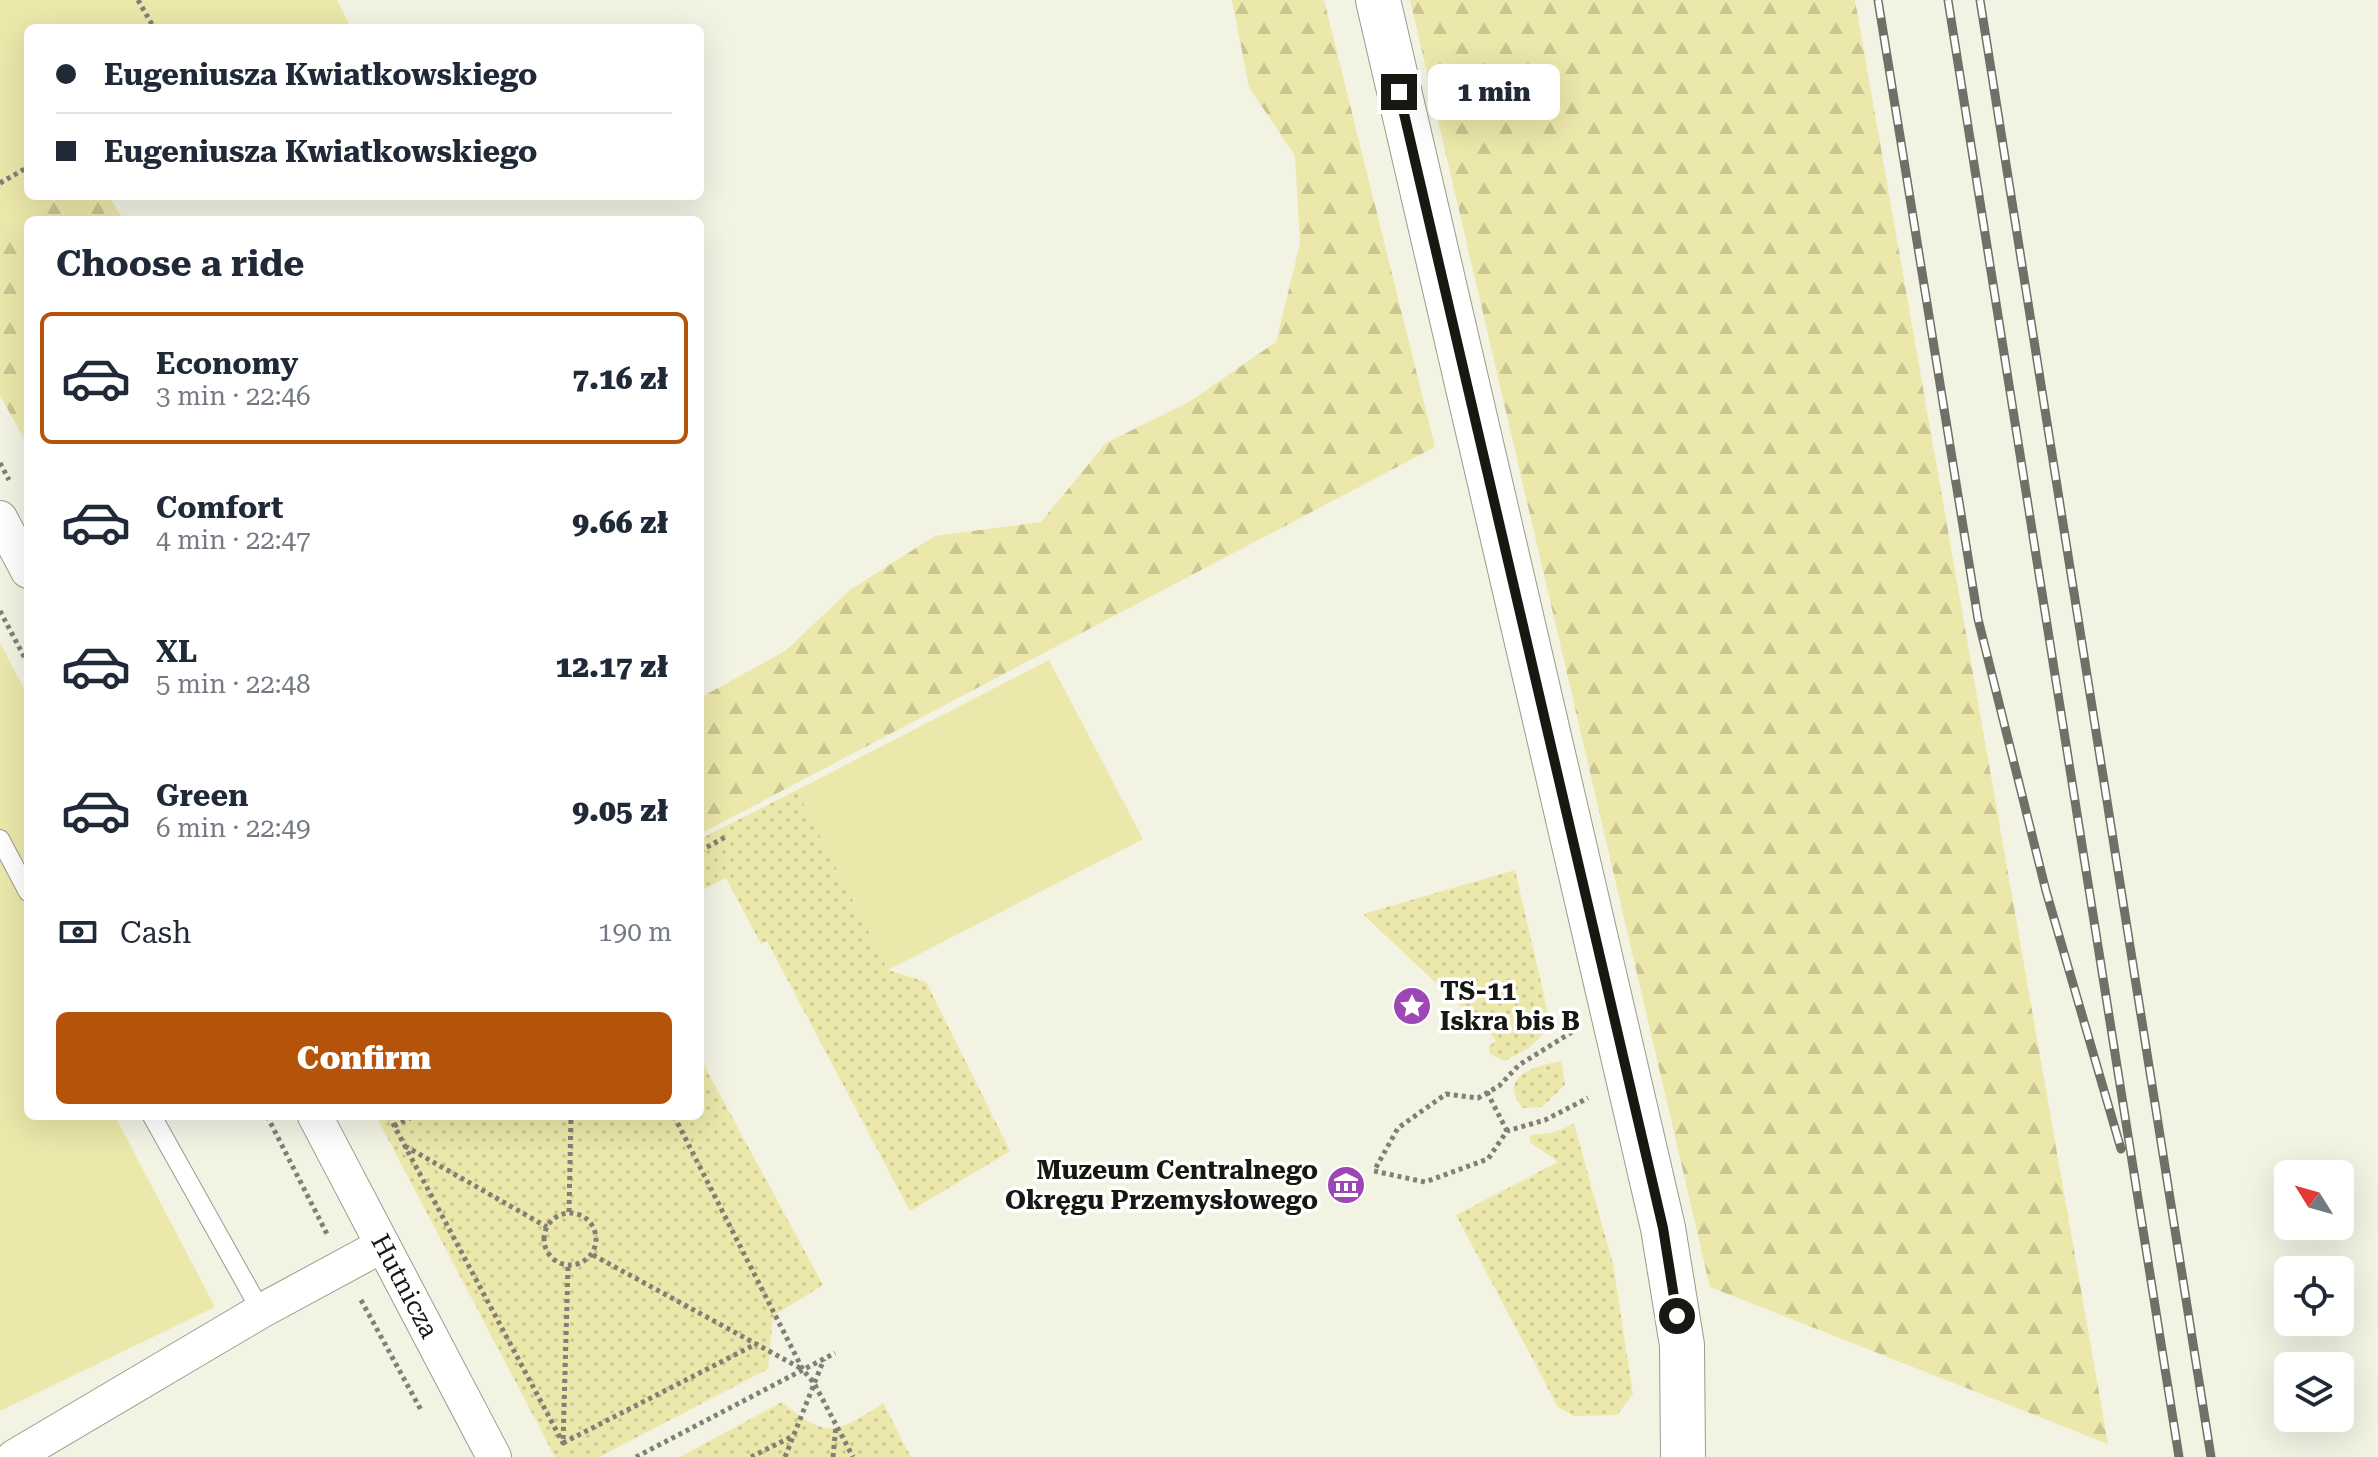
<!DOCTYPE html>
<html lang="en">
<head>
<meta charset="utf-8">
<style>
	body { margin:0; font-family:"Roboto Serif",serif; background:#f6f6f7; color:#1f2937; height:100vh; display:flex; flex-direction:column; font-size:30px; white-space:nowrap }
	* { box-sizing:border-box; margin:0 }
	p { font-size:26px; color:#747a83 }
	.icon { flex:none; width:44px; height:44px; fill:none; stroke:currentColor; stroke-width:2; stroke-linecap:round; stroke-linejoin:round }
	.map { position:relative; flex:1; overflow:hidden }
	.drawer { position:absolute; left:24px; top:216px; width:680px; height:904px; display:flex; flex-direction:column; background:#fff; border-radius:12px; box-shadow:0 8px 32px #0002 }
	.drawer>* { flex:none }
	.guide { position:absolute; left:24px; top:24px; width:680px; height:176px; border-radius:12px; box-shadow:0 8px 32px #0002; display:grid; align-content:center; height:176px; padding:0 32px; background:#fff }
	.needle { width:52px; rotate:307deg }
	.controls { position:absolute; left:2274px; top:1160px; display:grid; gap:16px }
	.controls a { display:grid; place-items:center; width:80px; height:80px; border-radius:12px; background:#fff; box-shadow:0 8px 32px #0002; font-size:40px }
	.end { position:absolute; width:36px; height:36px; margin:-18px; border:10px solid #181813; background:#fff; box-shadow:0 0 0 4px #fff }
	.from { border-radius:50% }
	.bubble { position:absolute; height:56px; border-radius:12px; background:#fff; box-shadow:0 8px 32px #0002; font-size:26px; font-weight:800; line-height:56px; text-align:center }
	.guide b { display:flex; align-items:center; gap:28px; height:76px; font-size:30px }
	.guide b+b { border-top:2px solid #e0e1e3 }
	.guide i { width:20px; height:20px; background:#1f2937 }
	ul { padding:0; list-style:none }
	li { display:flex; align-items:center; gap:24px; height:132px; margin:0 16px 12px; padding:0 16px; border:4px solid transparent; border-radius:12px }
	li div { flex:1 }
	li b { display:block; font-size:30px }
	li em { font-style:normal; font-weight:800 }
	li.active { border-color:#b45309 }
	li>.icon { width:72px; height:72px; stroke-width:1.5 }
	h2 { padding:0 32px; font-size:36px; line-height:96px }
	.pay { display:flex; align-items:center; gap:20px; height:88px; padding:0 32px; font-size:30px }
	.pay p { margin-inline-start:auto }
	.primary-button { display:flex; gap:16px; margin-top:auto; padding:16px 32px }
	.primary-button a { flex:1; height:92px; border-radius:12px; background:#b45309; color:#fff; font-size:32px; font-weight:800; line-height:92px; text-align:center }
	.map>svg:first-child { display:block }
	.grass { fill:url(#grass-dots) }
	.forest { fill:url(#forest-firs) }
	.park { fill:#ece7aa }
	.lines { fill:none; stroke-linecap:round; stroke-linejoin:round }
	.lane-casing { stroke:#9b9a8d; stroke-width:20 }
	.street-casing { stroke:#9b9a8d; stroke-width:36 }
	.secondary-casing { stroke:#9b9a8d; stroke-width:46 }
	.path { stroke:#808076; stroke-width:5; stroke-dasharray:4 4; stroke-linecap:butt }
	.lane { stroke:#fff; stroke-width:18 }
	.street { stroke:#fff; stroke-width:34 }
	.secondary { stroke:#fff; stroke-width:44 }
	.rail-casing { stroke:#707067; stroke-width:9 }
	.rail { stroke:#fff; stroke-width:6; stroke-dasharray:18; stroke-linecap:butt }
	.route { stroke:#181813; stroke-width:10 }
	.labels { text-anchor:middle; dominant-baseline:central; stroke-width:7; stroke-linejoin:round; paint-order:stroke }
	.poi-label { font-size:26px; font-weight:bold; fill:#181813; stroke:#fff; text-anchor:start }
	.street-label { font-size:26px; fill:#181813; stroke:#fff }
</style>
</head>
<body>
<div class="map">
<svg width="2378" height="1457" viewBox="0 0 2378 1457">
	<defs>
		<pattern id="grass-dots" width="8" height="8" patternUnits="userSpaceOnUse" patternTransform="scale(2)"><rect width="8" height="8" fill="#ece7aa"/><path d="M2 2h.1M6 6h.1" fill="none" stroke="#cac591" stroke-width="1.8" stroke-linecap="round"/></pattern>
		<pattern id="forest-firs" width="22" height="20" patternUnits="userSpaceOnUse" patternTransform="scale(2)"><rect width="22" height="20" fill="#ece7aa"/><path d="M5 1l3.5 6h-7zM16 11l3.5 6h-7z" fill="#cac591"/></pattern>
	</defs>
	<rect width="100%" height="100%" fill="#f3f3e4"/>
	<path class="grass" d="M797 790 888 970 926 982 1010 1151 910 1211 767 941 761 944 726 878 700 891V839Z
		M1515 870 1551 1026 1529 1048 1504 1061 1490 1054 1489 1046 1496 1041 1494 1038 1363 914Z
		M700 1058 823 1285 773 1316 768 1369 599 1457H555L376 1116H700Z
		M1561 1061 1565 1085 1542 1107 1523 1108C1496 1076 1536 1066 1561 1061Z
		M1574 1124 1613 1264 1633 1394 1617 1415 1574 1416 1558 1407 1456 1215 1558 1162 1530 1142V1135L1552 1133Z
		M782 1402C826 1439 837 1434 883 1403L911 1457H680Z"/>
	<path class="forest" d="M1232 0H1324L1435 447 700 834V698L785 651 850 590 935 536 1041 522 1106 443 1189 402 1276 342 1300 243 1295 156 1249 87Z
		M1410 0H1855L2108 1444 1710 1287Z
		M64 196H109L123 220H28V446L0 395V228Z"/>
	<path class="park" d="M0 0H337L351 28H28V196H63L0 228Z
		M0 643 28 696V1116H115L215 1307 0 1411Z
		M1049 660 1143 839 888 970 797 790Z"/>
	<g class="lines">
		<g class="lane-casing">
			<path id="lane" d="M0 839 28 892
				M152 1116 261 1311"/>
		</g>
		<g class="street-casing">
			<path id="street" d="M0 518 28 571
				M315 1116 494 1457
				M14 1457 261 1311 383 1245"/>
		</g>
		<g class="secondary-casing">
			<path id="secondary" d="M1378 0 1663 1228 1682 1345 1683 1457"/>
		</g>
		<path class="path" d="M138 0 154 28
			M0 183 28 167
			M0 463 9 480
			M0 611 28 664
			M700 851 727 836
			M1572 1032 1519 1065 1499 1086 1478 1098 1446 1094 1398 1128 1374 1171 1425 1182 1488 1159 1507 1131 1545 1120 1588 1098
			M1487 1092 1507 1131
			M267 1116 327 1234
			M389 1116 563 1443
			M674 1116 803 1370 814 1383 853 1457
			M394 1126 414 1116
			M405 1146 547 1227
			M569 1212 571 1116
			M544 1239a26 26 0 1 1 52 0a26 26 0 1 1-52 0Z
			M593 1255 802 1369
			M568 1267 563 1443 756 1344
			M361 1300 421 1410
			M636 1457 835 1353
			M751 1457 793 1436
			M785 1457 824 1359
			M833 1457 836 1425"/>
		<use href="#lane" class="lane"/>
		<use href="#street" class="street"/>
		<use href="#secondary" class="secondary"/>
		<g class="rail-casing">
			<path id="rail" d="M1878 0 1978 619 2046 891 2121 1149
				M1948 0 2179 1457
				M1980 0 2211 1457"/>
		</g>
		<use href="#rail" class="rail"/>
	</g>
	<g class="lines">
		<path class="route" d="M1399 92 1663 1228 1677 1316"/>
	</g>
	<defs>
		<g id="sight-disc" transform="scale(2)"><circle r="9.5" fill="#9c47b5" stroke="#fff"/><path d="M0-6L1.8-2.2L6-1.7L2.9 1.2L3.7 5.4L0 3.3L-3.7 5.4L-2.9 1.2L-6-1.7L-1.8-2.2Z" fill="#fff"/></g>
		<g id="museum-disc" transform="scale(2)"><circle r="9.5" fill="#9c47b5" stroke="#fff"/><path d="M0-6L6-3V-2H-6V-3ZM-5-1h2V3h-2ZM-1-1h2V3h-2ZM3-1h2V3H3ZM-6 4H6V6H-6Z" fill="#fff"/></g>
	</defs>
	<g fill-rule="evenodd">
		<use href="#sight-disc" x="1412" y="1006"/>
		<use href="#museum-disc" x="1346" y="1185"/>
	</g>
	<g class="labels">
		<g class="poi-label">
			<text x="1440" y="991">TS-11<tspan x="1440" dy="30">Iskra bis B</tspan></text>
			<text x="1318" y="1170" text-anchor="end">Muzeum Centralnego<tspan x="1318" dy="30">Okręgu Przemysłowego</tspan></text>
		</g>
		<g class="street-label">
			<text transform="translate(405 1286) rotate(62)">Hutnicza</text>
		</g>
	</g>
</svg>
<div class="controls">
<a><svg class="needle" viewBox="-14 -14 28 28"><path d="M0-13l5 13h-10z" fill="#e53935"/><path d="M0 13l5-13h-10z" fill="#747a83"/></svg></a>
<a><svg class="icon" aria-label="locate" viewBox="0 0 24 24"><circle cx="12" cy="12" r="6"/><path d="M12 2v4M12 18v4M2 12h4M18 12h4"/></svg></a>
<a><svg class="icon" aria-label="layers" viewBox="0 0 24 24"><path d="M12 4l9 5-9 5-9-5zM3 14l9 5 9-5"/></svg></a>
</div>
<i class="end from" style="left:1677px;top:1316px"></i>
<i class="end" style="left:1399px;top:92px"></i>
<div class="bubble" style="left:1428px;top:64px;width:132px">1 min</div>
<div class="guide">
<b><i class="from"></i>Eugeniusza Kwiatkowskiego</b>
<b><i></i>Eugeniusza Kwiatkowskiego</b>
</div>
<section class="drawer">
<h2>Choose a ride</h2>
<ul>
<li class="active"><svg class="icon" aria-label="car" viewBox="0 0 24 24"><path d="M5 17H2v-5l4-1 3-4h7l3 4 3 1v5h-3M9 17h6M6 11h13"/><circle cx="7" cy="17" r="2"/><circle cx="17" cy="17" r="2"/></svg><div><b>Economy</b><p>3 min · 22:46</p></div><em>7.16 zł</em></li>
<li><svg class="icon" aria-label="car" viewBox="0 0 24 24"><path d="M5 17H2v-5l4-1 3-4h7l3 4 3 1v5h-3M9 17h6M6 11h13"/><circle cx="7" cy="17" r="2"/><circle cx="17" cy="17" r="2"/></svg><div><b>Comfort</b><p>4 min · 22:47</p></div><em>9.66 zł</em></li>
<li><svg class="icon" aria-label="car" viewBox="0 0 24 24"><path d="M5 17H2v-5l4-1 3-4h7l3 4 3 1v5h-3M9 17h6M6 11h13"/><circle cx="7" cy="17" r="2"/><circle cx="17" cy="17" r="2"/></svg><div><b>XL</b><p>5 min · 22:48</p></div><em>12.17 zł</em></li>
<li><svg class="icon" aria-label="car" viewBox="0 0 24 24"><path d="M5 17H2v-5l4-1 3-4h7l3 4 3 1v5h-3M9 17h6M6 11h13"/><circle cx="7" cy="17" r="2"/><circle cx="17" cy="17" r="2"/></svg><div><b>Green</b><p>6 min · 22:49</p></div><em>9.05 zł</em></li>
</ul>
<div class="pay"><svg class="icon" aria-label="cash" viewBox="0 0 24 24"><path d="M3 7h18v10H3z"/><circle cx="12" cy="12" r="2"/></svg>Cash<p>190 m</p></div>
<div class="primary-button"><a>Confirm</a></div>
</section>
</div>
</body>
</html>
